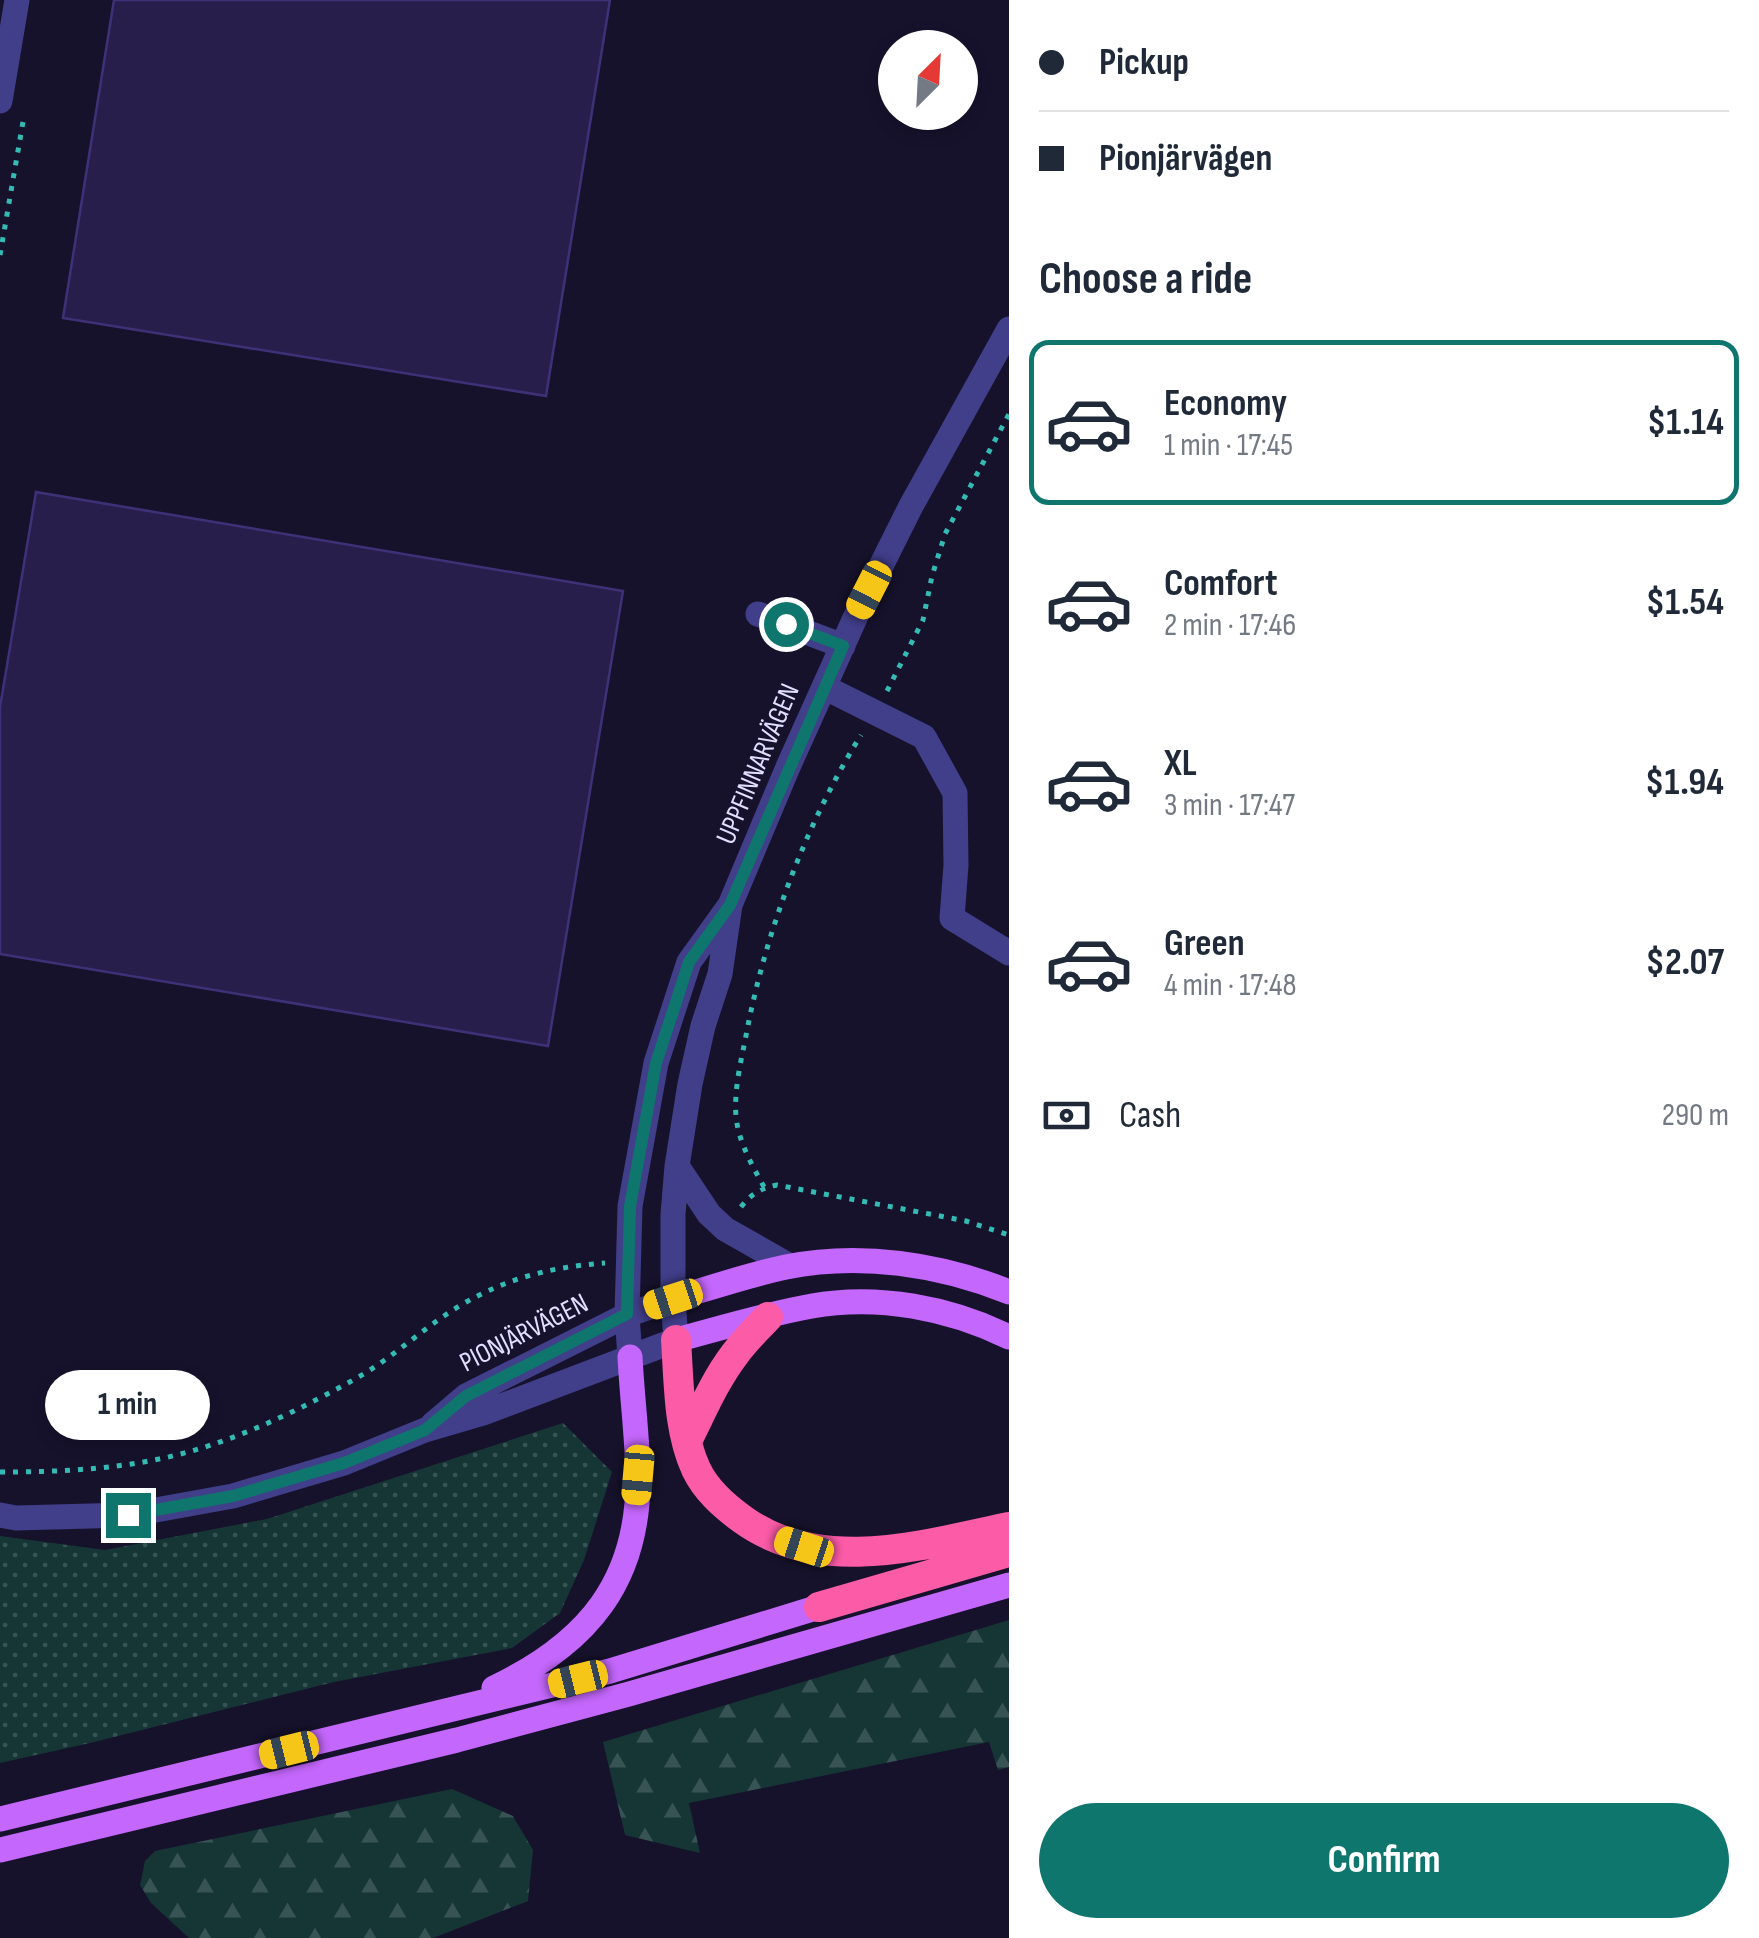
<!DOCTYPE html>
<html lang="en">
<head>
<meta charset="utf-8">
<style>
	body { margin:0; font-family:"Sofia Sans Condensed",sans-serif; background:#f6f6f7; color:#1f2937; height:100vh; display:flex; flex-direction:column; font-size:38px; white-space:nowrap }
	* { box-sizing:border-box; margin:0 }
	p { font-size:32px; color:#747a83 }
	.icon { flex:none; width:55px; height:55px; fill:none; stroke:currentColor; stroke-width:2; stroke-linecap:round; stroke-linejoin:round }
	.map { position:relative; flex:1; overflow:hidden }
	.sheet { display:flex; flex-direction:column; background:#fff; width:750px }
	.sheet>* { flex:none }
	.banner { display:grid; align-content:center; height:220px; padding:0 30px; background:#fff }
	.needle { width:65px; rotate:24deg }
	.controls { position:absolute; left:878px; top:30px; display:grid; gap:20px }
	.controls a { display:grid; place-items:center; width:100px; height:100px; border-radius:50%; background:#fff; box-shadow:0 5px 15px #0003; font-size:50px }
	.end { position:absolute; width:45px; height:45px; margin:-22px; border:12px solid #0f766e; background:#fff; box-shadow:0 0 0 5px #fff }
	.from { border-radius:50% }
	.bubble { position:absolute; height:70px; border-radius:35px; background:#fff; box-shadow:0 5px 15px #0003; font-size:32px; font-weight:700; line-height:70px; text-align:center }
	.car { position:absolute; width:30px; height:60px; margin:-30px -15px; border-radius:12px; box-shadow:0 0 8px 2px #0007; background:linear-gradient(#f5c518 24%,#345 0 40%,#f5c518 0 76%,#345 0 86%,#f5c518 0) }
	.banner b { display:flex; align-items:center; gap:35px; height:95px; font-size:38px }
	.banner b+b { border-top:2px solid #e0e1e3 }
	.banner i { width:25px; height:25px; background:#1f2937 }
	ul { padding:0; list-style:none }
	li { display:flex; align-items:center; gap:30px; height:165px; margin:0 20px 15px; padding:0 10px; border:5px solid transparent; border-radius:20px }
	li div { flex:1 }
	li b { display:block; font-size:38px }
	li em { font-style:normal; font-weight:700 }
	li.on { border-color:#0f766e }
	li>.icon { width:90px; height:90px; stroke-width:1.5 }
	h2 { padding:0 30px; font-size:45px; line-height:120px }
	.pay { display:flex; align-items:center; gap:25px; height:110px; padding:0 30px; font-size:38px }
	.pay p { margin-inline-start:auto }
	.action { display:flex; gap:20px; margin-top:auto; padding:20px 30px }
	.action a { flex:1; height:115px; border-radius:60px; background:#0f766e; color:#fff; font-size:40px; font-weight:700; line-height:115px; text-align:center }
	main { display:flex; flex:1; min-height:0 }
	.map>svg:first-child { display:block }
	.grass { fill:url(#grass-dots) }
	.forest { fill:url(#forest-firs) }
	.building { fill:#281e4c; stroke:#3f3178; stroke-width:2.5 }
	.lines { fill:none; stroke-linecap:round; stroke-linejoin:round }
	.path { stroke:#34bcb4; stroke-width:5; stroke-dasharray:5 8; stroke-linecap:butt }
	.minor { stroke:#413e8a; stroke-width:25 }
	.major { stroke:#c467fc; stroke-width:25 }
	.highway { stroke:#fc5ba8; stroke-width:30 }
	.route { stroke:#0f766e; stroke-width:12 }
	.labels { text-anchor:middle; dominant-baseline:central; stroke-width:8; stroke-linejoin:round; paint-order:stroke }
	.street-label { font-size:28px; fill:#e1defe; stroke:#16122c }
</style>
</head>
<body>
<main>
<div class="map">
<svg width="1009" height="1938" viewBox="0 0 1009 1938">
	<defs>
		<pattern id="grass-dots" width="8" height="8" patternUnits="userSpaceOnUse" patternTransform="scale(2.5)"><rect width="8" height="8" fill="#153635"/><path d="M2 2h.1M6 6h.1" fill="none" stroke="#375353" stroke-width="1.8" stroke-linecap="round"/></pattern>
		<pattern id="forest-firs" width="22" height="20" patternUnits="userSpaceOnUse" patternTransform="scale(2.5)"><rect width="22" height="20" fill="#153635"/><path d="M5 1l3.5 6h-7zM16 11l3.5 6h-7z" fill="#375353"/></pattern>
	</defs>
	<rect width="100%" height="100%" fill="#16122c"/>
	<path class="grass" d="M563 1423 612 1472 584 1560 560 1613 512 1648 334 1682 90 1743 0 1763V1536L105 1550 267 1519Z"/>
	<path class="forest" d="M1009 1620V1767L998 1770 989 1742 689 1803 700 1853 625 1835 603 1742Z
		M452 1789 513 1816 533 1850 528 1901 433 1938H189L151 1903 140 1885 145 1861 155 1851Z"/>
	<path class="building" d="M114 0H610L546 396 63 318Z
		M36 492 623 591 548 1046 0 954V707Z"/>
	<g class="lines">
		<path class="path" d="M0 255 24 116
			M887 691 923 620 932 576 945 534 1009 414
			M764 1187C752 1165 739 1143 736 1117 734 1091 740 1065 745 1041 764 936 805 825 861 735
			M741 1207C751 1194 761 1188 777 1185L966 1221 1009 1235
			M0 1472C63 1472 127 1469 188 1452 246 1436 303 1408 355 1379 393 1358 424 1327 461 1305 507 1278 551 1267 605 1263"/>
		<path class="minor" d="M0 101 17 0
			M758 614 843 646
			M824 687 924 737 955 793 956 865 952 918 1009 953
			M677 1166 709 1214 725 1229 790 1266
			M630 1357 627 1315 630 1206 656 1063 689 962 730 905 788 767 855 618 911 506 1009 329
			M433 1424 466 1396 627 1315 673 1299
			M0 1515 16 1518 128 1515 233 1496 344 1463 425 1430 483 1413 676 1340 673 1299V1214L677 1166 690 1084 703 1026 720 974 730 905"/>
		<path class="major" d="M673 1299C710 1288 748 1275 786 1267 860 1252 940 1264 1009 1292
			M676 1340C721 1328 767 1314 812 1306 878 1294 950 1308 1009 1337
			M494 1688C588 1643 640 1581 638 1473 637 1434 632 1396 630 1357
			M0 1819 610 1671 819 1607
			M0 1850 457 1740 629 1694 1009 1585"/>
		<path class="highway" d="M676 1340C679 1382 678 1430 696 1469 706 1490 723 1505 742 1519 820 1576 923 1545 1009 1527
			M687 1441C702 1411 715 1380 735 1354 745 1340 757 1329 768 1317
			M819 1607 1009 1552"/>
	</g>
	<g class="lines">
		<path class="route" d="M128 1515 233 1496 344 1463 425 1430 466 1396 627 1314 630 1206 656 1063 678 996 689 962 730 905 843 646 786 624"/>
	</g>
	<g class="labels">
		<g class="street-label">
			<text transform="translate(758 764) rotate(-67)">UPPFINNARVÄGEN</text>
			<text transform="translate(524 1333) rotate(-27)">PIONJÄRVÄGEN</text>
		</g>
	</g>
</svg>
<div class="controls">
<a><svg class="needle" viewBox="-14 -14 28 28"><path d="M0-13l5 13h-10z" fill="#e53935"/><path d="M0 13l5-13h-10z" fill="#747a83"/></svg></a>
</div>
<i class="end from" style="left:786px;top:624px"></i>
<i class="end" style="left:128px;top:1515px"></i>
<div class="bubble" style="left:45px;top:1370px;width:165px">1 min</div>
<i class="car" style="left:869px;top:590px;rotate:207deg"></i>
<i class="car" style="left:673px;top:1299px;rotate:252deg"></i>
<i class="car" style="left:638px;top:1475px;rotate:185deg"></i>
<i class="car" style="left:804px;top:1547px;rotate:288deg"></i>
<i class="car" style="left:578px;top:1679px;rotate:256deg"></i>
<i class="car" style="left:289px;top:1750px;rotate:256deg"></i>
</div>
<section class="sheet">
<div class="banner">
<b><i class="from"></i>Pickup</b>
<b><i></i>Pionjärvägen</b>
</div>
<h2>Choose a ride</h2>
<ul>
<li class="on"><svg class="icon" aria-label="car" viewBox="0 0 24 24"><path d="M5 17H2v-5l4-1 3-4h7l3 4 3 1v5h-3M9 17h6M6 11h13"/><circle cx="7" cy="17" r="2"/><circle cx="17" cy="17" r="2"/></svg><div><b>Economy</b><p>1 min · 17:45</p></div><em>$1.14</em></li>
<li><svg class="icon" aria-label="car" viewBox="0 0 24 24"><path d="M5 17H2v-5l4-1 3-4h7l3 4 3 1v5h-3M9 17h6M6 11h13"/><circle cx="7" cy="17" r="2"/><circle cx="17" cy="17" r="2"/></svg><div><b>Comfort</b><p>2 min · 17:46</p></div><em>$1.54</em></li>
<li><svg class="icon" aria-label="car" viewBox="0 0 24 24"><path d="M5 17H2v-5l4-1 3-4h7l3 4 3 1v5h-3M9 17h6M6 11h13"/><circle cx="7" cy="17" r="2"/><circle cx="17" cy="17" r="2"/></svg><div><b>XL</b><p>3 min · 17:47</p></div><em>$1.94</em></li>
<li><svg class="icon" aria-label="car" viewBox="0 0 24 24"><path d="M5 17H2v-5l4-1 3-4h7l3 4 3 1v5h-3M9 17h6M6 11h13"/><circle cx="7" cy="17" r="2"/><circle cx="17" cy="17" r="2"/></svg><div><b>Green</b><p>4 min · 17:48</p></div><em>$2.07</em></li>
</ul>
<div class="pay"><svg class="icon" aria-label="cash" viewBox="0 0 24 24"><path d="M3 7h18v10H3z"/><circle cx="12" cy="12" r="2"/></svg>Cash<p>290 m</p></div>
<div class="action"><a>Confirm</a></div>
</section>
</main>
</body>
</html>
